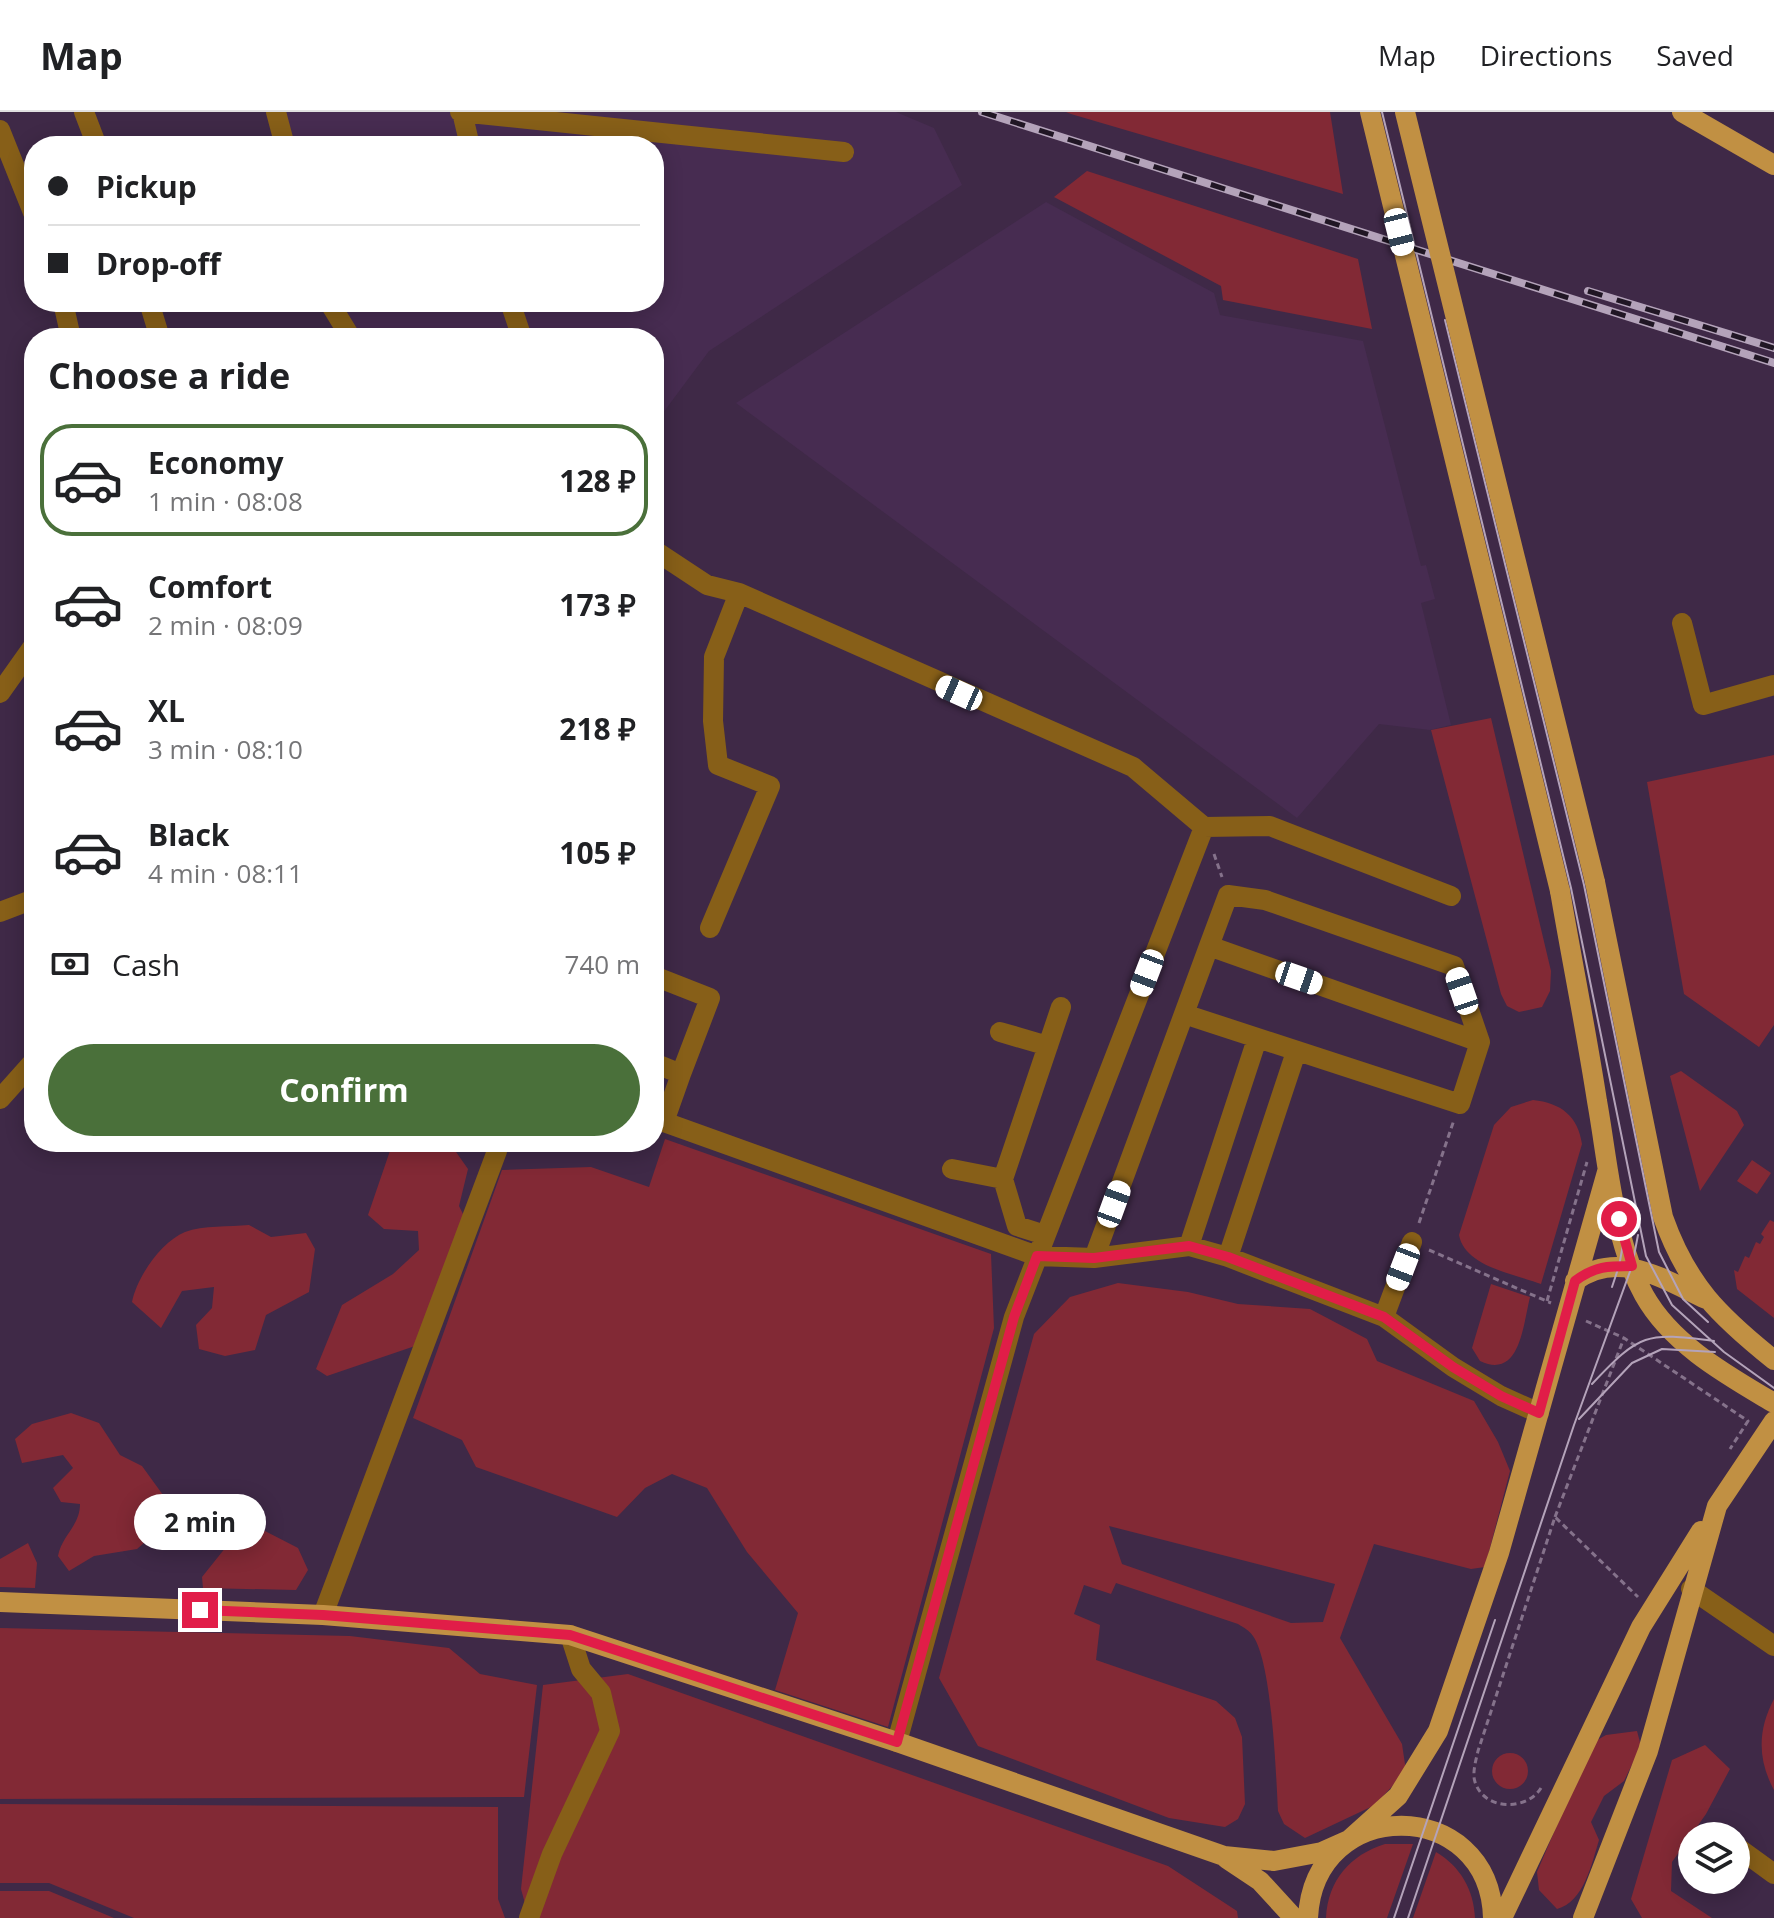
<!DOCTYPE html>
<html lang="en">
<head>
<meta charset="utf-8">
<style>
	body { margin:0; font-family:"Open Sans",sans-serif; background:#f2f2f2; color:#202124; height:100vh; display:flex; flex-direction:column; font-size:30px; white-space:nowrap }
	* { box-sizing:border-box; margin:0 }
	p { font-size:26px; color:#757577 }
	.icon { flex:none; width:44px; height:44px; fill:none; stroke:currentColor; stroke-width:2; stroke-linecap:round; stroke-linejoin:round }
	.map { position:relative; flex:1; overflow:hidden }
	.drawer { position:absolute; left:24px; top:216px; width:640px; height:824px; display:flex; flex-direction:column; background:#fff; border-radius:32px; box-shadow:0 4px 20px #0003 }
	.drawer>* { flex:none }
	.hud { position:absolute; left:24px; top:24px; width:640px; height:176px; border-radius:32px; box-shadow:0 4px 20px #0003; display:grid; align-content:center; height:176px; padding:0 24px; background:#fff }
	.tools { position:absolute; left:1678px; top:1710px; display:grid; gap:16px }
	.tools a { display:grid; place-items:center; width:72px; height:72px; border-radius:50%; background:#fff; box-shadow:0 4px 20px #0003; font-size:40px }
	.end { position:absolute; width:36px; height:36px; margin:-18px; border:10px solid #e11d48; background:#fff; box-shadow:0 0 0 4px #fff }
	.from { border-radius:50% }
	.bubble { position:absolute; height:56px; border-radius:28px; background:#fff; box-shadow:0 4px 20px #0003; font-size:26px; font-weight:700; line-height:56px; text-align:center }
	.car { position:absolute; width:24px; height:48px; margin:-24px -12px; border-radius:10px; box-shadow:0 0 6px 2px #0007; background:linear-gradient(#fff 24%,#345 0 40%,#fff 0 76%,#345 0 86%,#fff 0) }
	.hud b { display:flex; align-items:center; gap:28px; height:76px; font-size:30px }
	.hud b+b { border-top:2px solid #e0e0e0 }
	.hud i { width:20px; height:20px; background:#202124 }
	ul { padding:0; list-style:none }
	li { display:flex; align-items:center; gap:24px; height:112px; margin:0 16px 12px; padding:0 8px; border:4px solid transparent; border-radius:32px }
	li div { flex:1 }
	li b { display:block; font-size:30px }
	li em { font-style:normal; font-weight:700 }
	li.current { border-color:#4a703a }
	li>.icon { width:72px; height:72px; stroke-width:1.5 }
	h2 { padding:0 24px; font-size:36px; line-height:96px }
	.pay { display:flex; align-items:center; gap:20px; height:88px; padding:0 24px; font-size:30px }
	.pay p { margin-inline-start:auto }
	.button { display:flex; gap:16px; margin-top:auto; padding:16px 24px }
	.button a { flex:1; height:92px; border-radius:48px; background:#4a703a; color:#fff; font-size:32px; font-weight:700; line-height:92px; text-align:center }
	header { display:flex; align-items:center; gap:48px; box-sizing:border-box; height:112px; padding:0 40px; background:#fff; border-bottom:2px solid #e0e0e0 }
	header strong { font-size:38px }
	nav { display:flex; gap:44px; margin-inline-start:auto; font-size:28px }
	.map>svg:first-child { display:block }
	.built { fill:#472c51 }
	.green { fill:#822935; fill-rule:evenodd }
	.lines { fill:none; stroke-linecap:round; stroke-linejoin:round }
	.path { stroke:#85728b; stroke-width:3; stroke-dasharray:6 4; stroke-linecap:butt }
	.minor { stroke:#875f18; stroke-width:20 }
	.major { stroke:#c19043; stroke-width:20 }
	.tram { stroke:#b4a3ba; stroke-width:2 }
	.rail-casing { stroke:#b4a3ba; stroke-width:8 }
	.rail { stroke:#201624; stroke-width:5; stroke-dasharray:15; stroke-linecap:butt }
	.major-bridge { stroke:#c19043; stroke-width:20 }
	.route { stroke:#e11d48; stroke-width:10 }
</style>
</head>
<body>
<header>
<strong>Map</strong>
<nav><a>Map</a><a>Directions</a><a>Saved</a></nav>
</header>
<div class="map">
<svg width="1774" height="1806" viewBox="0 0 1774 1806">
	<rect width="100%" height="100%" fill="#3f2947"/>
	<path class="built" d="M283 0H896L934 16 962 73 709 239 654 313V226H360L339 190H654V34H292Z
		M1046 90 1214 181 1220 203 1363 229 1421 454 1426 453 1435 487 1421 491 1451 613 1430 618 1379 612 1297 706 736 291Z"/>
	<path class="green" d="M1066 0H1330L1343 82 1071 2Z
		M1087 59 1358 147 1372 217 1223 188 1221 174 1054 85Z
		M1491 606 1551 859 1550 879 1542 895 1519 900 1507 894 1501 882 1431 618Z
		M1774 643V913L1759 935 1684 882 1647 670Z
		M1681 959 1737 999 1744 1013 1700 1079 1670 964Z
		M1533 988C1561 991 1578 1004 1582 1032L1541 1172C1515 1162 1465 1155 1459 1123L1494 1013 1511 995Z
		M665 1027 991 1142 994 1216 888 1615 775 1578 798 1501 747 1440 707 1376 672 1362 645 1376 617 1405 476 1355 462 1328 413 1306 502 1058 591 1055 649 1075Z
		M393 1030H449L468 1057 459 1094 465 1106 415 1234 327 1264 316 1257 342 1193 393 1162 419 1138 418 1119 384 1117 368 1103Z
		M1752 1048 1771 1061 1757 1082 1737 1069Z
		M1770 1108 1774 1110V1206L1737 1177 1734 1158 1738 1160 1745 1144 1749 1146 1756 1130 1760 1132 1764 1125 1761 1122Z
		M249 1113 271 1125 306 1121 315 1137 309 1180 266 1203 255 1238 225 1244 199 1237 196 1213 212 1196 214 1175 182 1179 161 1216 132 1190C137 1165 161 1130 185 1120 203 1113 230 1115 249 1113Z
		M1118 1171 1188 1180 1238 1192 1310 1197 1367 1227 1377 1249 1474 1289 1498 1330 1510 1359 1485 1455 1471 1457 1374 1432 1340 1526 1402 1632 1406 1659 1375 1693 1305 1726 1284 1712 1278 1699C1276 1662 1272 1551 1253 1524 1250 1519 1243 1515 1238 1512L1116 1471 1111 1482 1084 1473 1074 1502 1100 1513 1096 1548 1216 1589 1235 1606 1242 1625 1245 1692 1238 1707 1225 1715 1169 1706 978 1634 939 1566 1034 1222 1070 1185ZM1109 1414 1335 1472 1323 1510 1291 1511 1122 1452Z
		M1491 1172 1530 1185C1523 1213 1520 1268 1480 1249L1472 1236Z
		M71 1301 99 1311 120 1343 142 1354 163 1383 154 1422 137 1437 94 1444 69 1459 58 1444C62 1423 80 1414 80 1392L61 1390 53 1376 73 1356 63 1343 22 1351 15 1327 32 1312Z
		M265 1419 298 1436 308 1458 296 1478 203 1476 202 1465 226 1435Z
		M28 1431 37 1451 35 1476 0 1475V1447Z
		M0 1516 350 1524 449 1536 480 1562 537 1573 524 1685 0 1687Z
		M628 1562 1168 1754 1237 1799 1238 1806H529L521 1777 543 1573Z
		M1774 1587V1678C1757 1647 1758 1617 1774 1587Z
		M1637 1619 1641 1634 1624 1669 1604 1684 1591 1710 1599 1728C1592 1751 1584 1790 1557 1797L1539 1778 1537 1760 1592 1631 1606 1623Z
		M1705 1633 1730 1657 1706 1702 1672 1750 1671 1779 1712 1806H1642L1631 1787 1672 1648Z
		M1492 1659a18 18 0 1 1 36 0a18 18 0 1 1-36 0Z
		M0 1692 498 1695V1787L505 1806H134L49 1771H0Z
		M1385 1732H1413L1387 1806H1326C1328 1768 1350 1743 1385 1732Z
		M1436 1740C1460 1754 1474 1778 1475 1806H1413Z
		M0 1779H49L114 1806H0Z"/>
	<g class="lines">
		<path class="path" d="M1214 742 1222 765
			M1419 1111 1454 1008
			M1429 1138 1551 1191
			M1547 1189 1587 1050
			M1586 1209 1624 1226 1748 1309 1730 1337
			M1555 1405 1624 1226
			M1541 1676C1527 1699 1484 1699 1475 1670 1472 1661 1476 1648 1478 1639L1555 1405 1638 1485"/>
		<path class="minor" d="M84 0 97 34
			M276 0 285 34
			M460 0 844 40
			M462 0 470 34
			M0 18 34 103
			M63 190 71 226
			M149 190 160 226
			M329 190 351 226
			M510 190 522 226
			M654 438 707 473 739 481 1133 655 1204 715 1270 714 1451 784
			M1682 511 1703 593 1774 573
			M0 581 34 533
			M0 800 34 787
			M710 816 770 674 718 653 713 609 714 545 739 481
			M1209 834 1480 930
			M654 864 710 886 681 962
			M1000 920 1048 934
			M654 951 681 962 664 1010 1037 1144 1094 1146 1189 1134 1228 1145 1384 1205 1453 1255 1501 1284 1539 1301
			M0 987 34 949
			M952 1057 1003 1067
			M1045 1123 1017 1114 1003 1067 1061 895
			M1189 1134 1257 927
			M1228 1145 1296 940
			M1094 1146 1209 834 1228 783 1265 788 1454 854 1480 930 1460 992 1184 902
			M1384 1205 1412 1130
			M1691 1477 1774 1534
			M323 1503 497 1039 494 1030
			M897 1630 1014 1205 1204 715
			M1737 1735 1774 1762
			M529 1806 552 1742 610 1619 601 1581 581 1557 570 1523"/>
		<path class="major" d="M1682 0 1774 53
			M1595 770 1663 1105C1687 1173 1719 1204 1774 1248
			M1560 779C1572 849 1586 918 1597 989 1608 1050 1613 1127 1644 1183 1672 1233 1727 1263 1774 1291
			M1575 1169C1618 1137 1663 1167 1706 1187
			M0 1490 323 1503 570 1523 897 1630 1224 1744 1274 1749 1322 1740 1349 1728 1398 1684 1438 1619 1499 1441 1607 1060
			M1227 1747 1260 1769 1294 1806
			M1308 1806C1314 1682 1490 1684 1493 1806
			M1502 1806 1641 1515 1701 1419
			M1583 1806 1648 1639 1717 1394 1774 1309"/>
		<path class="tram" d="M1382 0 1571 776 1646 1144 1672 1193 1724 1240 1774 1276
			M1445 208 1584 773 1659 1140 1683 1187 1708 1210
			M1612 1175 1619 1154 1631 1090
			M1592 1272C1640 1221 1646 1220 1714 1229
			M1579 1307 1632 1251 1662 1237 1715 1240
			M1394 1806 1495 1508
			M1408 1806 1574 1313 1632 1154 1638 1123"/>
		<g class="rail-casing">
			<path id="rail" d="M982 0 1774 251
				M1588 179 1774 236"/>
		</g>
		<use href="#rail" class="rail"/>
		<path class="major-bridge" d="M1370 0 1560 779
			M1405 0 1595 770"/>
	</g>
	<g class="lines">
		<path class="route" d="M200 1498 323 1503 570 1523 897 1630 1014 1205 1037 1144 1094 1146 1189 1134 1228 1145 1384 1205 1453 1255 1501 1284 1539 1301 1575 1169C1595 1154 1608 1154 1632 1154L1619 1107"/>
	</g>
</svg>
<div class="tools">
<a><svg class="icon" aria-label="layers" viewBox="0 0 24 24"><path d="M12 4l9 5-9 5-9-5zM3 14l9 5 9-5"/></svg></a>
</div>
<i class="end from" style="left:1619px;top:1107px"></i>
<i class="end" style="left:200px;top:1498px"></i>
<div class="bubble" style="left:134px;top:1382px;width:132px">2 min</div>
<i class="car" style="left:1399px;top:120px;rotate:166deg"></i>
<i class="car" style="left:959px;top:581px;rotate:294deg"></i>
<i class="car" style="left:1147px;top:861px;rotate:201deg"></i>
<i class="car" style="left:1299px;top:866px;rotate:109deg"></i>
<i class="car" style="left:1462px;top:879px;rotate:341deg"></i>
<i class="car" style="left:1114px;top:1092px;rotate:20deg"></i>
<i class="car" style="left:1403px;top:1155px;rotate:201deg"></i>
<div class="hud">
<b><i class="from"></i>Pickup</b>
<b><i></i>Drop-off</b>
</div>
<section class="drawer">
<h2>Choose a ride</h2>
<ul>
<li class="current"><svg class="icon" aria-label="car" viewBox="0 0 24 24"><path d="M5 17H2v-5l4-1 3-4h7l3 4 3 1v5h-3M9 17h6M6 11h13"/><circle cx="7" cy="17" r="2"/><circle cx="17" cy="17" r="2"/></svg><div><b>Economy</b><p>1 min · 08:08</p></div><em>128 ₽</em></li>
<li><svg class="icon" aria-label="car" viewBox="0 0 24 24"><path d="M5 17H2v-5l4-1 3-4h7l3 4 3 1v5h-3M9 17h6M6 11h13"/><circle cx="7" cy="17" r="2"/><circle cx="17" cy="17" r="2"/></svg><div><b>Comfort</b><p>2 min · 08:09</p></div><em>173 ₽</em></li>
<li><svg class="icon" aria-label="car" viewBox="0 0 24 24"><path d="M5 17H2v-5l4-1 3-4h7l3 4 3 1v5h-3M9 17h6M6 11h13"/><circle cx="7" cy="17" r="2"/><circle cx="17" cy="17" r="2"/></svg><div><b>XL</b><p>3 min · 08:10</p></div><em>218 ₽</em></li>
<li><svg class="icon" aria-label="car" viewBox="0 0 24 24"><path d="M5 17H2v-5l4-1 3-4h7l3 4 3 1v5h-3M9 17h6M6 11h13"/><circle cx="7" cy="17" r="2"/><circle cx="17" cy="17" r="2"/></svg><div><b>Black</b><p>4 min · 08:11</p></div><em>105 ₽</em></li>
</ul>
<div class="pay"><svg class="icon" aria-label="cash" viewBox="0 0 24 24"><path d="M3 7h18v10H3z"/><circle cx="12" cy="12" r="2"/></svg>Cash<p>740 m</p></div>
<div class="button"><a>Confirm</a></div>
</section>
</div>
</body>
</html>
